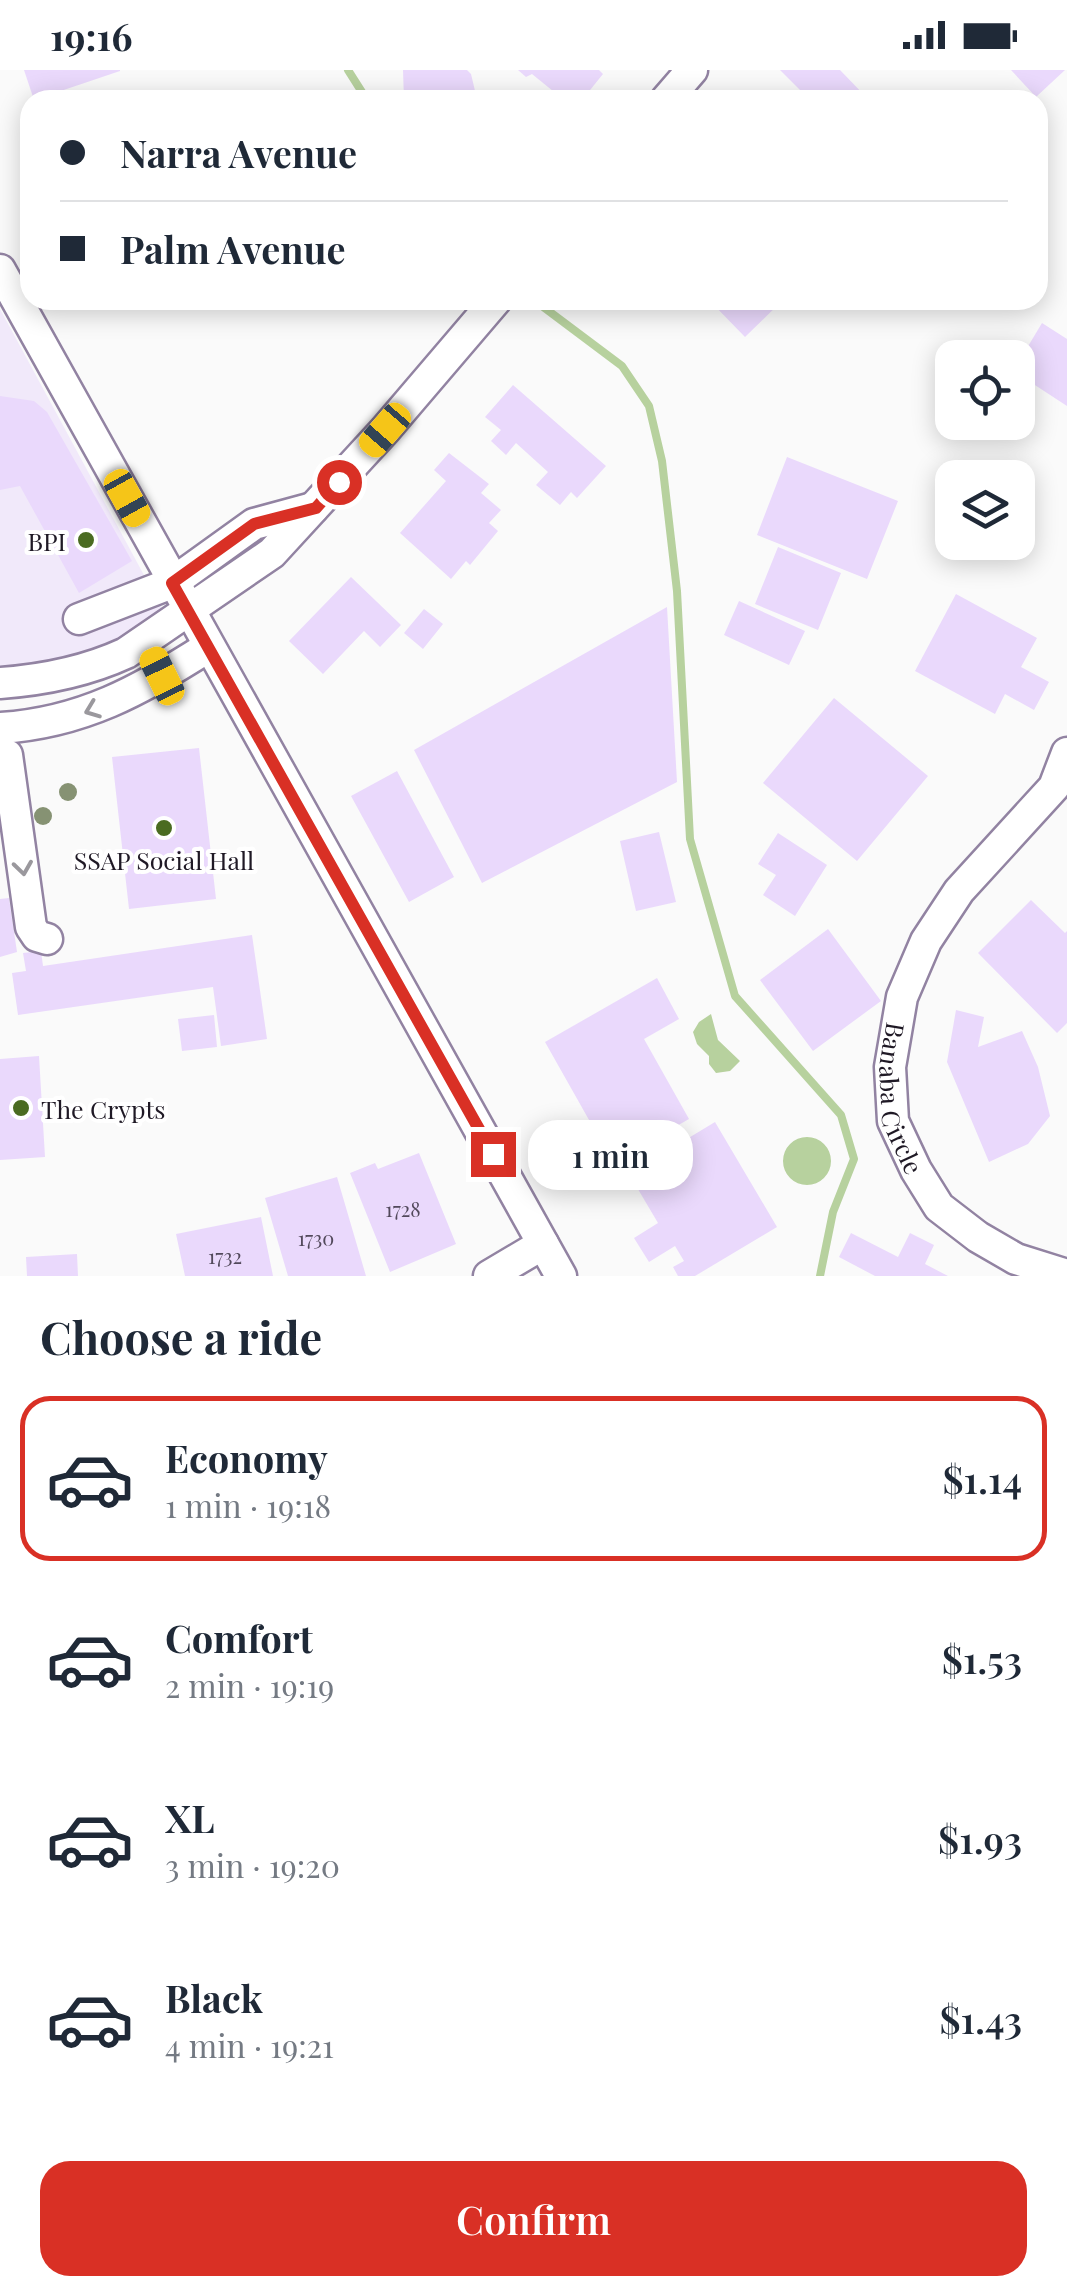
<!DOCTYPE html>
<html lang="en">
<head>
<meta charset="utf-8">
<style>
	body { margin:0; font-family:"Playfair Display",serif; background:#f6f6f7; color:#1f2937; height:100vh; display:flex; flex-direction:column; font-size:38px; white-space:nowrap }
	* { box-sizing:border-box; margin:0 }
	p { font-size:32px; color:#747a83 }
	.icon { flex:none; width:55px; height:55px; fill:none; stroke:currentColor; stroke-width:2; stroke-linecap:round; stroke-linejoin:round }
	.map { position:relative; height:1206px; overflow:hidden }
	.details { display:flex; flex-direction:column; background:#fff; flex:1 }
	.details>* { flex:none }
	.hud { position:absolute; left:20px; top:20px; width:1028px; height:220px; border-radius:30px; box-shadow:0 5px 25px #0003; display:grid; align-content:center; height:220px; padding:0 40px; background:#fff }
	.controls { position:absolute; left:935px; top:270px; display:grid; gap:20px }
	.controls a { display:grid; place-items:center; width:100px; height:100px; border-radius:20px; background:#fff; box-shadow:0 5px 25px #0003; font-size:50px }
	.end { position:absolute; width:45px; height:45px; margin:-22px; border:12px solid #d93025; background:#fff; box-shadow:0 0 0 5px #fff }
	.from { border-radius:50% }
	.bubble { position:absolute; height:70px; border-radius:30px; background:#fff; box-shadow:0 5px 25px #0003; font-size:32px; font-weight:600; line-height:70px; text-align:center }
	.car { position:absolute; width:30px; height:60px; margin:-30px -15px; border-radius:12px; box-shadow:0 0 8px 2px #0007; background:linear-gradient(#f5c518 24%,#345 0 40%,#f5c518 0 76%,#345 0 86%,#f5c518 0) }
	.hud b { display:flex; align-items:center; gap:35px; height:95px; font-size:38px }
	.hud b+b { border-top:2px solid #e0e1e3 }
	.hud i { width:25px; height:25px; background:#1f2937 }
	ul { padding:0; list-style:none }
	li { display:flex; align-items:center; gap:30px; height:165px; margin:0 20px 15px; padding:0 20px; border:5px solid transparent; border-radius:30px }
	li div { flex:1 }
	li b { display:block; font-size:38px }
	li em { font-style:normal; font-weight:600 }
	li.current { border-color:#d93025 }
	li>.icon { width:90px; height:90px; stroke-width:1.5 }
	h2 { padding:0 40px; font-size:45px; line-height:120px }
	.button { display:flex; gap:20px; margin-top:auto; padding:20px 40px }
	.button a { flex:1; height:115px; border-radius:30px; background:#d93025; color:#fff; font-size:40px; font-weight:600; line-height:115px; text-align:center }
	.status { display:flex; justify-content:space-between; align-items:center; height:70px; padding:0 50px; background:#fff; direction:ltr }
	.status svg { height:28px; fill:currentColor }
	.map>svg:first-child { display:block }
	.built { fill:#f1e9fa }
	.water { fill:#b7d19e }
	.lines { fill:none; stroke-linecap:round; stroke-linejoin:round }
	.stream { stroke:#b7d19e; stroke-width:8 }
	.building { fill:#ead9fc }
	.minor-casing { stroke:#9283a2; stroke-width:35 }
	.minor { stroke:#fff; stroke-width:30 }
	.tree { fill:#869273 }
	.oneway { stroke:#9a989d }
	.route { stroke:#d93025; stroke-width:12 }
	.poi-dot { fill:#4a6b21; stroke:#fff; stroke-width:4 }
	.labels { text-anchor:middle; dominant-baseline:central; stroke-width:8; stroke-linejoin:round; paint-order:stroke }
	.number-label { font-size:20px; fill:#52495b }
	.poi-label { font-size:25px; fill:#1f1925; stroke:#fff; text-anchor:end }
	.street-label { font-size:25px; fill:#1f1925; stroke:#fff }
</style>
</head>
<body>
<div class="status"><b>19:16</b><svg viewBox="0 0 49 12"><path d="M0 12V9h3v3zM5 12V6h3v6zM10 12V3h3v9zM15 12V0h3v12zM26 1h20v11H26zM47 4h2v5h-2z"/></svg></div>
<div class="map">
<svg width="1067" height="1206" viewBox="0 0 1067 1206">
	<rect width="100%" height="100%" fill="#fafafa"/>
	<path class="built" d="M0 239 165 544 90 581 48 595 0 601Z"/>
	<path class="water" d="M711 944 718 970 740 991 730 1001 716 1003 709 994V986L697 974 693 962 699 952Z
		M783 1091a24 24 0 1 1 48 0a24 24 0 1 1-48 0Z"/>
	<g class="lines">
		<path class="stream" d="M348 0 367 30
			M534 230 622 296 649 336 662 391 677 521 690 769 735 926 841 1045 854 1089 833 1142 820 1206"/>
	</g>
	<path class="building" d="M24 0H120V1L34 30Z
		M403 0H467L471 4 476 25 482 30H404Z
		M518 0H599L603 4 582 30H564L532 4 526 7Z
		M780 0H840L869 30H810Z
		M1011 0H1065L1036 27Z
		M709 230H783L745 267Z
		M1042 253 1067 269V336L1018 304V293Z
		M513 315 606 396 577 428 571 422 560 435 536 415 548 402 516 373 506 385 491 371 501 360 485 347Z
		M0 326 34 331 47 342 132 491 79 523 20 416 0 420Z
		M449 383 489 414 481 423 501 440 489 453 498 461 470 495 466 491 451 509 400 463 446 411 434 400Z
		M787 387 898 431 867 509 757 465Z
		M778 477 841 503 818 560 755 534Z
		M351 507 401 555 380 577 364 561 323 604 289 571Z
		M956 524 1037 568 1021 597 1049 612 1034 640 1005 624 995 644 915 601Z
		M739 531 805 561 789 595 724 565Z
		M667 537 677 712 482 813 414 680Z
		M424 539 443 554 423 579 404 563Z
		M834 628 928 706 857 791 763 713Z
		M199 678 216 829 129 839 112 687Z
		M397 701 454 807 409 832 351 726Z
		M659 762 676 832 636 841 620 771Z
		M778 763 827 795 795 846 763 825 776 805 758 794Z
		M9 828 17 882 0 887V829Z
		M1031 830 1065 863 1067 861V953L1057 963 978 883Z
		M828 859 881 931 813 981 760 910Z
		M252 865 267 969 221 976 213 917 18 945 12 903 26 901 23 883 41 881 43 896Z
		M657 908 679 949 644 969 689 1049 577 1113 557 1077 593 1057 545 972Z
		M956 940 984 947 978 977 1022 961 1038 997 1050 1046 1028 1074 989 1092 947 992Z
		M214 945 217 977 182 981 178 949Z
		M39 986 45 1087 0 1090V989Z
		M715 1052 777 1157 695 1206H678L673 1197 684 1191 675 1176 649 1192 634 1168 658 1153 629 1104Z
		M419 1083 456 1174 390 1202 350 1103 375 1093 378 1099Z
		M337 1107 366 1206H288L265 1128Z
		M261 1147 273 1206H185L176 1164Z
		M851 1163 898 1187 910 1163 934 1175 925 1194 948 1206H875L839 1187Z
		M77 1184 78 1206H27L26 1187Z"/>
	<g class="lines">
		<g class="minor-casing">
			<g id="minor">
				<path d="M666 30 692 0"/>
				<path d="M0 200 561 1206"/>
				<path d="M79 549 172 513 254 454 313 438"/>
				<path d="M0 613C42 610 87 601 126 583L272 483 385 360 496 230"/>
				<path d="M0 658C82 653 141 620 208 577"/>
				<path id="s1" d="M1067 683 1054 717 959 821 926 871 902 927 890 997 893 1051 916 1100 939 1137 978 1167 1016 1189 1067 1205"/>
				<path d="M7 685 31 857 37 866 47 869"/>
				<path d="M489 1206 543 1174"/>
			</g>
		</g>
		<use href="#minor" class="minor"/>
	</g>
	<g class="tree">
		<circle cx="68" cy="722" r="9"/>
		<circle cx="43" cy="746" r="9"/>
	</g>
	<defs><path id="oneway-chevron" d="M-2-3.5L2.5 0L-2 3.5" fill="none" stroke-width="1.6" stroke-linecap="round" stroke-linejoin="round" transform="scale(2.5)"/></defs>
	<g class="oneway">
		<use href="#oneway-chevron" transform="translate(92 640) rotate(159)"/>
		<use href="#oneway-chevron" transform="translate(23 798) rotate(82)"/>
	</g>
	<g class="lines">
		<path class="route" d="M339 412 316 438 254 454 172 513 493 1084"/>
	</g>
	<g class="poi-dot">
		<circle cx="86" cy="470" r="10"/>
		<circle cx="164" cy="758" r="10"/>
		<circle cx="21" cy="1038" r="10"/>
	</g>
	<g class="labels">
		<g class="number-label">
			<text x="403" y="1138">1728</text>
			<text x="316" y="1167">1730</text>
			<text x="225" y="1185">1732</text>
		</g>
		<g class="poi-label">
			<text x="66" y="470">BPI</text>
			<text x="164" y="789" text-anchor="middle">SSAP Social Hall</text>
			<text x="41" y="1038" text-anchor="start">The Crypts</text>
		</g>
		<g class="street-label">
			<text stroke="none"><textPath href="#s1" startOffset="402">Banaba Circle</textPath></text>
		</g>
	</g>
</svg>
<div class="controls">
<a><svg class="icon" aria-label="locate" viewBox="0 0 24 24"><circle cx="12" cy="12" r="6"/><path d="M12 2v4M12 18v4M2 12h4M18 12h4"/></svg></a>
<a><svg class="icon" aria-label="layers" viewBox="0 0 24 24"><path d="M12 4l9 5-9 5-9-5zM3 14l9 5 9-5"/></svg></a>
</div>
<i class="end from" style="left:339px;top:412px"></i>
<i class="end" style="left:493px;top:1084px"></i>
<div class="bubble" style="left:528px;top:1050px;width:165px">1 min</div>
<i class="car" style="left:385px;top:360px;rotate:221deg"></i>
<i class="car" style="left:127px;top:428px;rotate:151deg"></i>
<i class="car" style="left:162px;top:606px;rotate:334deg"></i>
<div class="hud">
<b><i class="from"></i>Narra Avenue</b>
<b><i></i>Palm Avenue</b>
</div>
</div>
<section class="details">
<h2>Choose a ride</h2>
<ul>
<li class="current"><svg class="icon" aria-label="car" viewBox="0 0 24 24"><path d="M5 17H2v-5l4-1 3-4h7l3 4 3 1v5h-3M9 17h6M6 11h13"/><circle cx="7" cy="17" r="2"/><circle cx="17" cy="17" r="2"/></svg><div><b>Economy</b><p>1 min · 19:18</p></div><em>$1.14</em></li>
<li><svg class="icon" aria-label="car" viewBox="0 0 24 24"><path d="M5 17H2v-5l4-1 3-4h7l3 4 3 1v5h-3M9 17h6M6 11h13"/><circle cx="7" cy="17" r="2"/><circle cx="17" cy="17" r="2"/></svg><div><b>Comfort</b><p>2 min · 19:19</p></div><em>$1.53</em></li>
<li><svg class="icon" aria-label="car" viewBox="0 0 24 24"><path d="M5 17H2v-5l4-1 3-4h7l3 4 3 1v5h-3M9 17h6M6 11h13"/><circle cx="7" cy="17" r="2"/><circle cx="17" cy="17" r="2"/></svg><div><b>XL</b><p>3 min · 19:20</p></div><em>$1.93</em></li>
<li><svg class="icon" aria-label="car" viewBox="0 0 24 24"><path d="M5 17H2v-5l4-1 3-4h7l3 4 3 1v5h-3M9 17h6M6 11h13"/><circle cx="7" cy="17" r="2"/><circle cx="17" cy="17" r="2"/></svg><div><b>Black</b><p>4 min · 19:21</p></div><em>$1.43</em></li>
</ul>
<div class="button"><a>Confirm</a></div>
</section>
</body>
</html>
